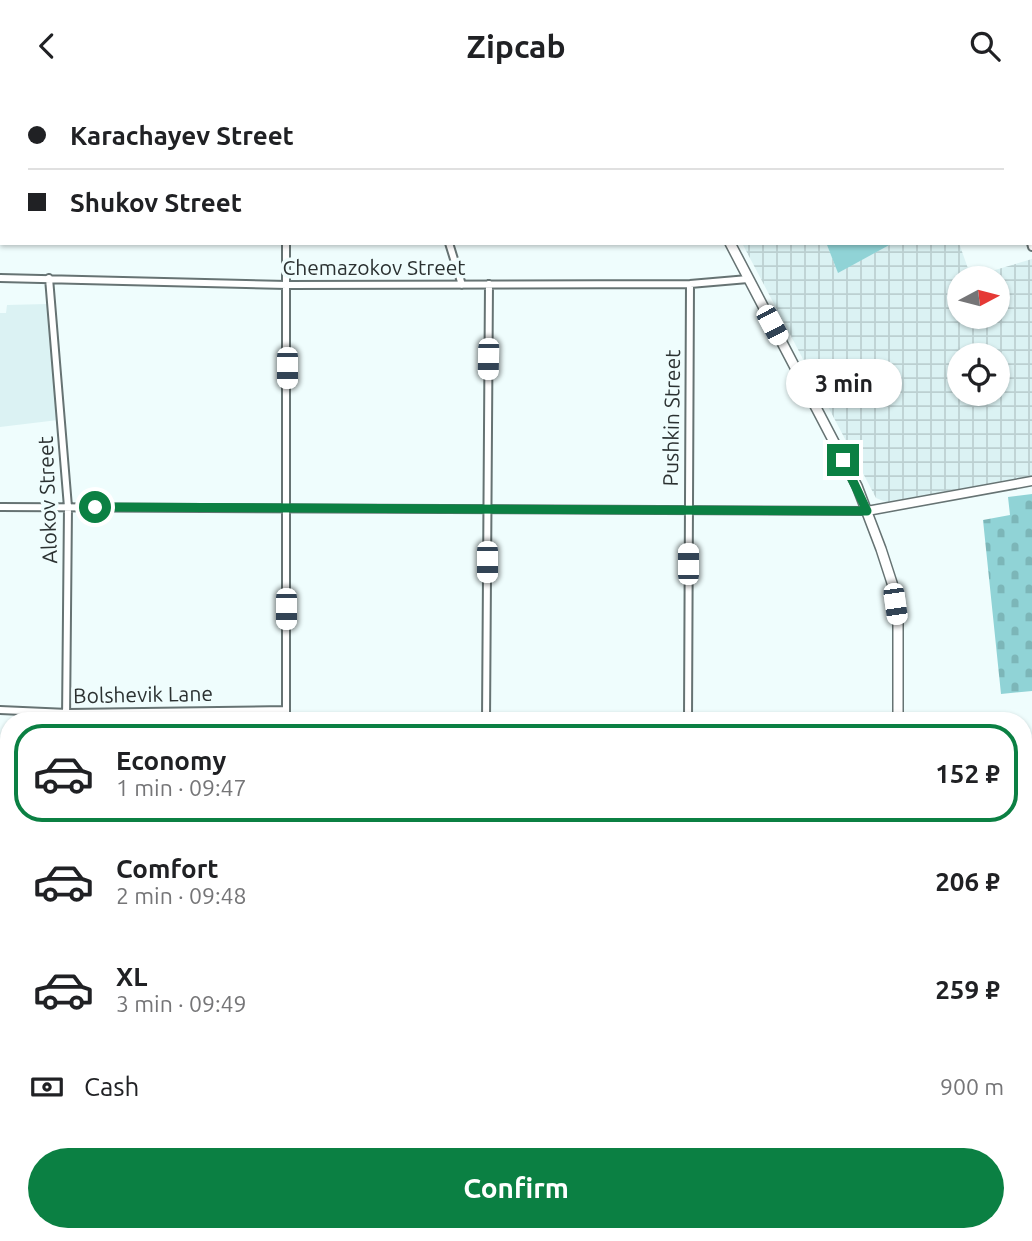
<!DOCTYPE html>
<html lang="en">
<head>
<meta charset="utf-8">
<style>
	body { margin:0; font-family:Ubuntu,sans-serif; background:#f2f2f2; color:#202124; height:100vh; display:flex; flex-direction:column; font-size:26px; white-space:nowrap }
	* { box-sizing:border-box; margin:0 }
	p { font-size:23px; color:#757577 }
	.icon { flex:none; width:38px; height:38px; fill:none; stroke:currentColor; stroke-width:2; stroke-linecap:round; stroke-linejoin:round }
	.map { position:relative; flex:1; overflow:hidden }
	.sheet { position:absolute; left:0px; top:621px; width:1032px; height:530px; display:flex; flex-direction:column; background:#fff; border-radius:28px 28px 0 0; box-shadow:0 2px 5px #0004 }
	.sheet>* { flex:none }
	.banner { position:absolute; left:0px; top:0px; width:1032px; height:154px; box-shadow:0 2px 5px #0004; display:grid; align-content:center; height:154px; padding:0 28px; background:#fff }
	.needle { width:46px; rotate:83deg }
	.fabs { position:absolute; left:947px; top:175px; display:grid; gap:14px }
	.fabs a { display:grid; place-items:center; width:63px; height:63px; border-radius:50%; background:#fff; box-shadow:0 2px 5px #0004; font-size:35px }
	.end { position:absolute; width:32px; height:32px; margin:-16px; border:9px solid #0b8043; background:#fff; box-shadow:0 0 0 4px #fff }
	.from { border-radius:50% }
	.bubble { position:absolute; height:49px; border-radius:24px; background:#fff; box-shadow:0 2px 5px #0004; font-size:23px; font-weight:600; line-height:49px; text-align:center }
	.car { position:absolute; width:21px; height:42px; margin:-21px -10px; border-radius:9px; box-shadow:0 0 5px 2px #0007; background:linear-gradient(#fff 24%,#345 0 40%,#fff 0 76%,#345 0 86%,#fff 0) }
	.banner b { display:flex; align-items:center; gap:24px; height:66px; font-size:26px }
	.banner b+b { border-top:2px solid #e0e0e0 }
	.banner i { width:18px; height:18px; background:#202124 }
	ul { padding:12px 0 0; list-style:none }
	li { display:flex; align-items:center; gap:21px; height:98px; margin:0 14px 10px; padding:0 14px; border:4px solid transparent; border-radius:28px }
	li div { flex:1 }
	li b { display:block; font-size:26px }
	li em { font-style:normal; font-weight:600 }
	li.current { border-color:#0b8043 }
	li>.icon { width:63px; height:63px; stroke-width:1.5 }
	.pay { display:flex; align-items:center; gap:18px; height:77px; padding:0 28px; font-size:26px }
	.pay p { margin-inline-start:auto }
	.primary-button { display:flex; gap:14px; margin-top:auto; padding:14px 28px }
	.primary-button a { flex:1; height:80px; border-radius:42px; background:#0b8043; color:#fff; font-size:28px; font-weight:600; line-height:80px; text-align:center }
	header { display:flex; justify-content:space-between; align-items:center; height:91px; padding:0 28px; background:#fff; font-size:32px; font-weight:600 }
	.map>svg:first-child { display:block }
	.built { fill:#dbf2f3 }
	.industrial { fill:url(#industrial-grid); fill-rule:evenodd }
	.green { fill:#90d3d6 }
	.cemetery { fill:url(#cemetery-stones) }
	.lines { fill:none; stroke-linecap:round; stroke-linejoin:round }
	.minor-casing { stroke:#667373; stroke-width:10 }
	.tertiary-casing { stroke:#667373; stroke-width:11 }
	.secondary-casing { stroke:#667373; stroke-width:12 }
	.minor { stroke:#fff; stroke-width:6 }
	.tertiary { stroke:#fff; stroke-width:8 }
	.secondary { stroke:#fff; stroke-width:9 }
	.route { stroke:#0b8043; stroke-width:9 }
	.labels { text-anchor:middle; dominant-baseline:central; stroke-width:7; stroke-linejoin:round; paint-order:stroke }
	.street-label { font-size:21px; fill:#2b3131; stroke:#effdfd }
</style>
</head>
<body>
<header><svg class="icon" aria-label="back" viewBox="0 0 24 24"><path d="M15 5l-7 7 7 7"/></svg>Zipcab<svg class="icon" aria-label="search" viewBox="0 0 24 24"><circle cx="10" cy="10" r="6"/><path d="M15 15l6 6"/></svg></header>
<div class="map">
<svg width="1032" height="1150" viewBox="0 0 1032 1150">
	<defs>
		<pattern id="industrial-grid" width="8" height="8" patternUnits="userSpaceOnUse" patternTransform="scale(1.75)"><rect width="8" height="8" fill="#dbf2f3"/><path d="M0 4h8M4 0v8" fill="none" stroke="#bcd0d1"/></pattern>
		<pattern id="cemetery-stones" width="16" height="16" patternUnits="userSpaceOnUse" patternTransform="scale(1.75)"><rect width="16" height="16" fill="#90d3d6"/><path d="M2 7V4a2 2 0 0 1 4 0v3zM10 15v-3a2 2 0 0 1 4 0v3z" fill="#7cb6b8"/></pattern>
	</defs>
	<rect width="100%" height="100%" fill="#effdfd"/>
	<path class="built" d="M47 213 58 329 0 336V222H6L7 214Z"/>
	<path class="industrial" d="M742 152H830L827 154 838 181 893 152H959L971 186 1032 168V385L886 411 876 407ZM959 187H998V226H959ZM959 264H998V303H959Z"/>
	<path class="green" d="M830 152H893L838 182 827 154Z"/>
	<path class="cemetery" d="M1032 403V600L1001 603 983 429 1010 424 1008 406Z"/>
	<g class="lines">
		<g class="minor-casing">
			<path id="minor" d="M977 0V2
				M449 152 462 194
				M1031 152 1032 156
				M0 187 287 194 690 193 748 188
				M49 187 68 416 66 630
				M0 416 867 420
				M0 619 68 622 286 619
				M286 630V152
				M486 630 489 193
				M688 630 690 193
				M1024 757H1032
				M0 879 9 880
				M1024 1070 1032 1071
				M285 1143V1150
				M486 1150V1143
				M688 1150V1143"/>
		</g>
		<g class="tertiary-casing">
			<path id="tertiary" d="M867 420 1032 390
				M0 1030 9 1066
				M41 1143 44 1150"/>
		</g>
		<g class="secondary-casing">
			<path id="secondary" d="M652 0 653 2
				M730 152 857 395 881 458 893 495 898 530V630
				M898 1150V1143"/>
		</g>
		<use href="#minor" class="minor"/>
		<use href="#tertiary" class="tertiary"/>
		<use href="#secondary" class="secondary"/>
	</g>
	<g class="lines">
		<path class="route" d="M95 416 867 420 843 369"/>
	</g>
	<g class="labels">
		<g class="street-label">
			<text x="374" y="176">Chemazokov Street</text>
			<text transform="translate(671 327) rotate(-89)">Pushkin Street</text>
			<text transform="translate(47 409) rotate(-92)">Alokov Street</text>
			<text transform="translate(143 603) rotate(-1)">Bolshevik Lane</text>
		</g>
	</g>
</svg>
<div class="fabs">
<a><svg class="needle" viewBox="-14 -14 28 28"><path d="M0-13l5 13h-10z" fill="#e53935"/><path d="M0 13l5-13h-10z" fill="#757577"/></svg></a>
<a><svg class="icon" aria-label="locate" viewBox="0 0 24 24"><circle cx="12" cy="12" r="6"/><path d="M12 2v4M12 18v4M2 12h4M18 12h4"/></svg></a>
</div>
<i class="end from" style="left:95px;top:416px"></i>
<i class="end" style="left:843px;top:369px"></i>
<div class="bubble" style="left:786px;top:268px;width:116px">3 min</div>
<i class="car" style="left:772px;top:234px;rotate:152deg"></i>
<i class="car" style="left:488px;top:268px;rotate:181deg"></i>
<i class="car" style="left:287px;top:277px;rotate:180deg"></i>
<i class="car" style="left:487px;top:471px;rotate:180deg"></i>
<i class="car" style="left:688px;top:473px;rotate:0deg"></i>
<i class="car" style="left:895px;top:513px;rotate:172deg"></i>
<i class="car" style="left:286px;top:518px;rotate:180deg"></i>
<div class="banner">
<b><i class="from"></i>Karachayev Street</b>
<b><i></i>Shukov Street</b>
</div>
<section class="sheet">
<ul>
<li class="current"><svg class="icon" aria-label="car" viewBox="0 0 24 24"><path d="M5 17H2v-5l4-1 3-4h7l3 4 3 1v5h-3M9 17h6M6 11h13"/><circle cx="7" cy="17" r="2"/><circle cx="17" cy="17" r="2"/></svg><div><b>Economy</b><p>1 min · 09:47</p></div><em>152 ₽</em></li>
<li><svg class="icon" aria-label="car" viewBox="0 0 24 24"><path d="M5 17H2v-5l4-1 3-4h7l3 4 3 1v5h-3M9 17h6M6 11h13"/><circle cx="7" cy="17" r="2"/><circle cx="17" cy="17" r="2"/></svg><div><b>Comfort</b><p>2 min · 09:48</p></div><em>206 ₽</em></li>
<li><svg class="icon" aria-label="car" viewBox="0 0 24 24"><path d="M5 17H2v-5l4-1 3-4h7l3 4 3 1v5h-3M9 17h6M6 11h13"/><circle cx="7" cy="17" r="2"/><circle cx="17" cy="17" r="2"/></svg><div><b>XL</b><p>3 min · 09:49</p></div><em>259 ₽</em></li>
</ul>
<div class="pay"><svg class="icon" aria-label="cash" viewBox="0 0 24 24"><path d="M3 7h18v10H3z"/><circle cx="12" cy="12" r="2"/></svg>Cash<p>900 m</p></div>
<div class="primary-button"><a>Confirm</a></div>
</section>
</div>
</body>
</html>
